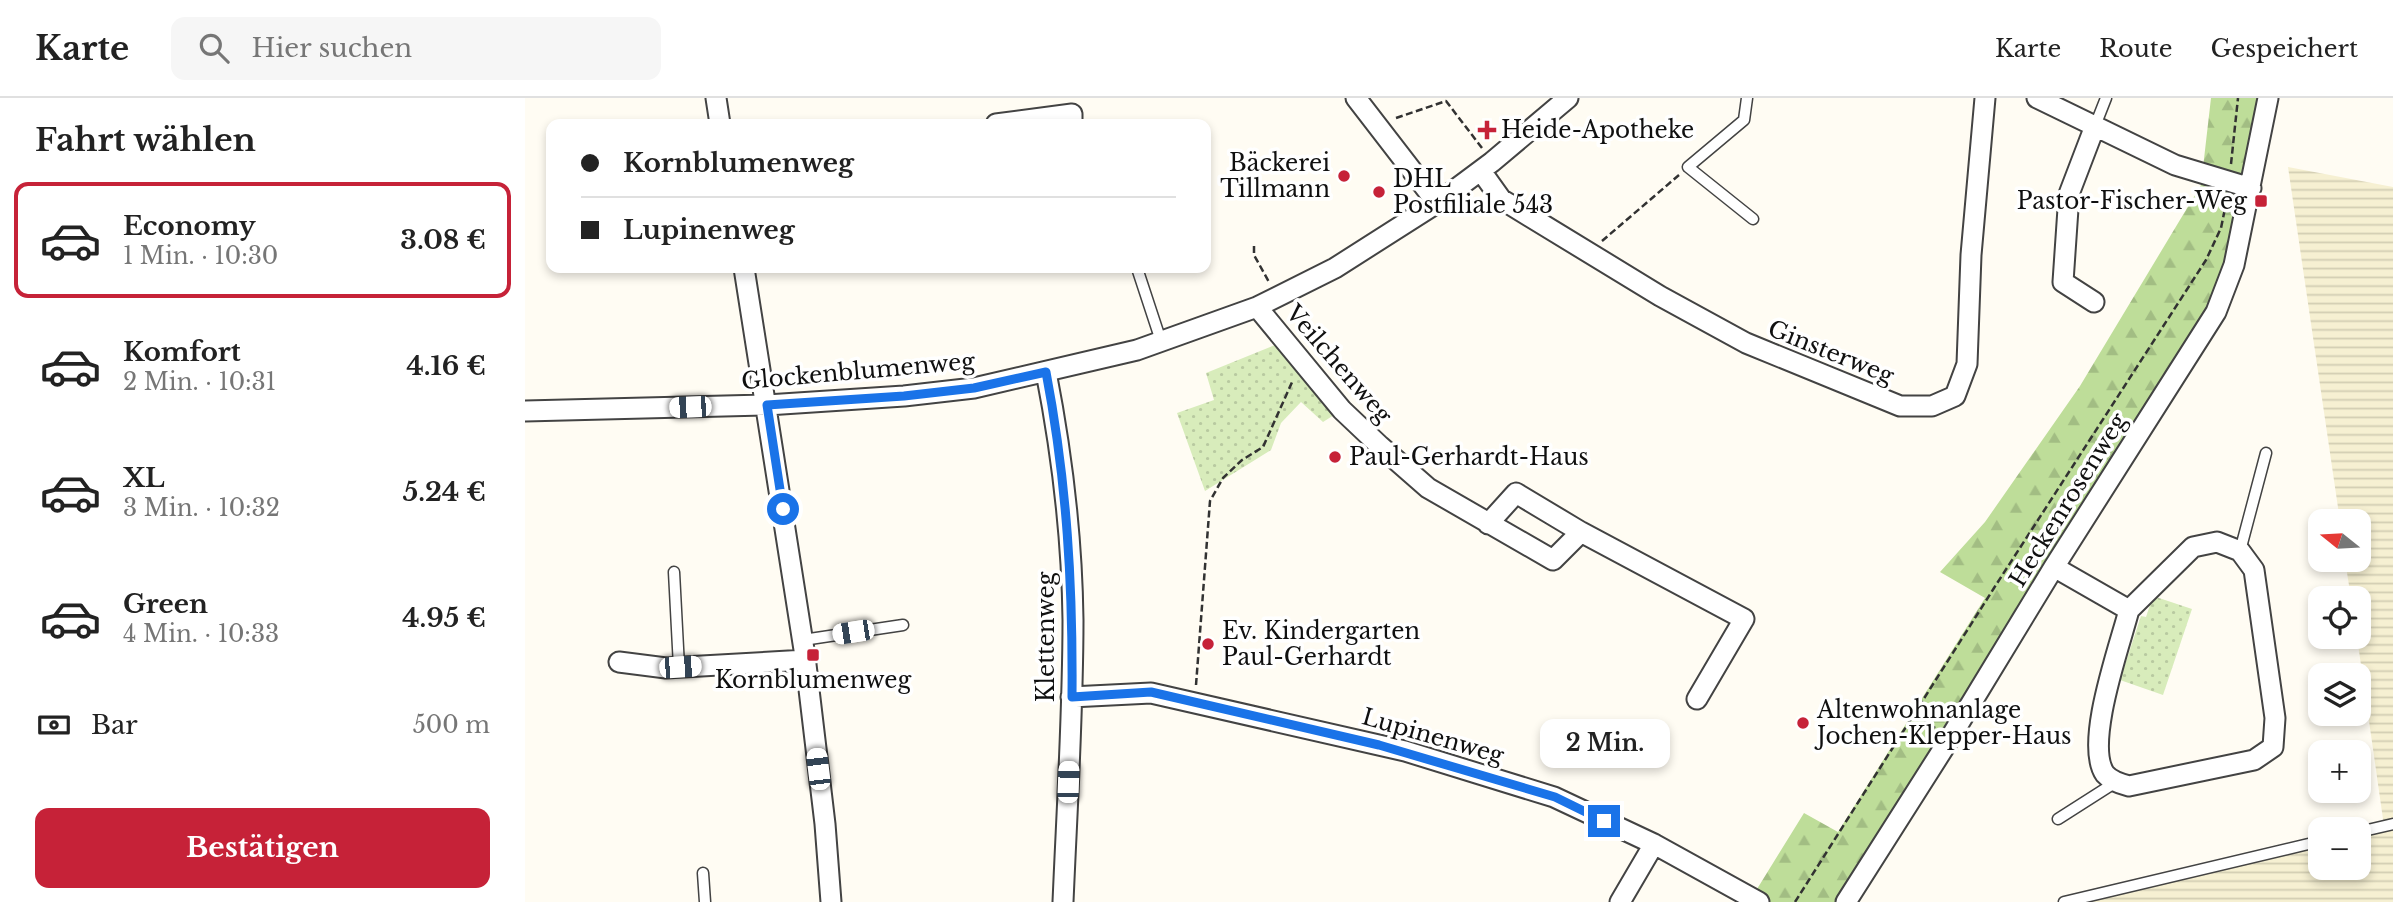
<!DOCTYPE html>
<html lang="de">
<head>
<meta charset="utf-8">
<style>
	body { margin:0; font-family:"Libre Baskerville",serif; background:#f6f6f6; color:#222; height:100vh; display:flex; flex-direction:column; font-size:26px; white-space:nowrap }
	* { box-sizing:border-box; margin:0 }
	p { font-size:23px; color:#767676 }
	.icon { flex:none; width:38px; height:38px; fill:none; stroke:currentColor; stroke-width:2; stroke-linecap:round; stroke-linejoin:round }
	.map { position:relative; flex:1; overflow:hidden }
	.panel { display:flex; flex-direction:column; background:#fff; width:525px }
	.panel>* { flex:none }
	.guide { position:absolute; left:21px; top:21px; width:665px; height:154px; border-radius:14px; box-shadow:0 4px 10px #0003; display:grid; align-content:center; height:154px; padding:0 35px; background:#fff }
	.needle { width:46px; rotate:288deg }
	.tools { position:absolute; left:1783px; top:411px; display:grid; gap:14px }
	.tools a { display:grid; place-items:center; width:63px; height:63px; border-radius:14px; background:#fff; box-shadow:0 4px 10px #0003; font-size:35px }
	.end { position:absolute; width:32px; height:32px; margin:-16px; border:9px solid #1a73e8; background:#fff; box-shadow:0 0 0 4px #fff }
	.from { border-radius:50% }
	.bubble { position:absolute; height:49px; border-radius:14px; background:#fff; box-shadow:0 4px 10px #0003; font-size:23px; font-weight:700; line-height:49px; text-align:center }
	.car { position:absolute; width:21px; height:42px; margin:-21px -10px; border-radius:9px; box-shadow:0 0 5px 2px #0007; background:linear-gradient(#fff 24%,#345 0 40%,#fff 0 76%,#345 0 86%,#fff 0) }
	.guide b { display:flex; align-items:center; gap:24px; height:66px; font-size:26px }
	.guide b+b { border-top:2px solid #e0e0e0 }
	.guide i { width:18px; height:18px; background:#222 }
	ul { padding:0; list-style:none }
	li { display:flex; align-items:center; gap:21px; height:116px; margin:0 14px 10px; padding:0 21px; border:4px solid transparent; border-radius:14px }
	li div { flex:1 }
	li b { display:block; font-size:26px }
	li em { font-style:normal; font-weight:700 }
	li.active { border-color:#c62238 }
	li>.icon { width:63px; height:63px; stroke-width:1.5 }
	h2 { padding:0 35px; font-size:32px; line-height:84px }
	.pay { display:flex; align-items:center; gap:18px; height:77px; padding:0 35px; font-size:26px }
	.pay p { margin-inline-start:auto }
	.button { display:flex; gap:14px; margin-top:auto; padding:14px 35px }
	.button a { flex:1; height:80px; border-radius:14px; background:#c62238; color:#fff; font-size:28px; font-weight:700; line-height:80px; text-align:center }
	header { display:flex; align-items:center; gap:42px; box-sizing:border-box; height:98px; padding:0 35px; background:#fff; border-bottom:2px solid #e0e0e0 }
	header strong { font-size:33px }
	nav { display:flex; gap:38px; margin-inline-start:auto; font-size:24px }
	.search { width:490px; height:63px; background:#f6f6f6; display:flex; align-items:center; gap:18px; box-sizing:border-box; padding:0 24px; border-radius:14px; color:#767676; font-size:26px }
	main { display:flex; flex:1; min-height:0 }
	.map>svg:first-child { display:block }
	.farmland { fill:url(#farmland-rules) }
	.forest { fill:url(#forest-firs) }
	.park { fill:url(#park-dots) }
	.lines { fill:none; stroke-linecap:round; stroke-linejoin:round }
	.service-casing { stroke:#434343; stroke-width:13 }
	.minor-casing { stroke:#434343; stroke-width:23 }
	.path { stroke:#323232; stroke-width:2.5; stroke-dasharray:7 3.5; stroke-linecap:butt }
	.service { stroke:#fff; stroke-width:10 }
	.minor { stroke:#fff; stroke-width:19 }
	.route { stroke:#1a73e8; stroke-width:9 }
	.poi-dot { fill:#c62238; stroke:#fff; stroke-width:2.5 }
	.labels { text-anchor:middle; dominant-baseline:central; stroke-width:7; stroke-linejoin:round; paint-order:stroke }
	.poi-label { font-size:23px; fill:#101010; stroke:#fff; text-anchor:start }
	.street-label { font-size:23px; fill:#101010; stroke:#fff }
</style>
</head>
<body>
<header>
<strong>Karte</strong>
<div class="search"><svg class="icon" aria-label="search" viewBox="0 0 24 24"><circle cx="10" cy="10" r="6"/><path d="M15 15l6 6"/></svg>Hier suchen</div>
<nav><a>Karte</a><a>Route</a><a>Gespeichert</a></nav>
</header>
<main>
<section class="panel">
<h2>Fahrt wählen</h2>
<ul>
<li class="active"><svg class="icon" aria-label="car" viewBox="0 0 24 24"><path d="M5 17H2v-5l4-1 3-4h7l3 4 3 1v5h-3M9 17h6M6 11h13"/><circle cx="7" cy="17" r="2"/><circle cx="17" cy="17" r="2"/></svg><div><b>Economy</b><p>1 Min. · 10:30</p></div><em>3.08 €</em></li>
<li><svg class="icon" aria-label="car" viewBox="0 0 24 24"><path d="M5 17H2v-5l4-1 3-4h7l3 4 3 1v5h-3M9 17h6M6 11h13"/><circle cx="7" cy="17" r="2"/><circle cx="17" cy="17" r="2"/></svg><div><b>Komfort</b><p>2 Min. · 10:31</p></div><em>4.16 €</em></li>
<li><svg class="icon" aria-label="car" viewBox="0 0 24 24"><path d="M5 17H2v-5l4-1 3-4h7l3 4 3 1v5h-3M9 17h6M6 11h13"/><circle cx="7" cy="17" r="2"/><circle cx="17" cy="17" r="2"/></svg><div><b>XL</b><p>3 Min. · 10:32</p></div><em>5.24 €</em></li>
<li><svg class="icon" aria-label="car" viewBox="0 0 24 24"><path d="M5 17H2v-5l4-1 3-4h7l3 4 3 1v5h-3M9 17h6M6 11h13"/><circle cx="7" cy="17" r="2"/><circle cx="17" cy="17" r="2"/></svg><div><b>Green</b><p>4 Min. · 10:33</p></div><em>4.95 €</em></li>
</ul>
<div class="pay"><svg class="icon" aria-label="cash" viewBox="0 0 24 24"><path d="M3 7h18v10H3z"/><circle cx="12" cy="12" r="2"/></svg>Bar<p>500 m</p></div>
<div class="button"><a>Bestätigen</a></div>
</section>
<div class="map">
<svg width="1868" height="804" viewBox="0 0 1868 804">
	<defs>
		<pattern id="farmland-rules" width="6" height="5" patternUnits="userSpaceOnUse" patternTransform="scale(1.75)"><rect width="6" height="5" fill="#f6f0d2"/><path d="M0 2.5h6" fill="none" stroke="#d2cdb3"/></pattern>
		<pattern id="forest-firs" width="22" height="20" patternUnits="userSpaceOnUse" patternTransform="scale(1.75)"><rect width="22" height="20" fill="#bedd99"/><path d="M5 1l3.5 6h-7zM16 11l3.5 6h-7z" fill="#a2bd83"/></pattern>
		<pattern id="park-dots" width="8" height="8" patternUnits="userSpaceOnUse" patternTransform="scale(1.75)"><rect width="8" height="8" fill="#d8ecbb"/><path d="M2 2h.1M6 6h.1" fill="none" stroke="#b8c9a0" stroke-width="1.8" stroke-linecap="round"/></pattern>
	</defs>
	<rect width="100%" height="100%" fill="#fffcf3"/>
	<path class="farmland" d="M1763 69 1868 89V804H1539L1795 743 1796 770H1834V734L1859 728 1832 539H1834V500H1826L1820 462H1834V424L1815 423Z"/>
	<path class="forest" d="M1686 0H1734L1706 145 1684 211 1314 804H1224L1279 715 1313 734 1460 500 1415 474 1460 424 1555 288 1676 87Z"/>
	<path class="park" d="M760 243 817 312 798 324 776 304 756 325 746 352 680 393 652 315 689 302 681 275Z
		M1628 498 1667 511 1638 597 1595 582 1616 518 1621 519Z"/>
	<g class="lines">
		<g class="service-casing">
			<path id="service" d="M1222 0 1219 22 1163 69 1228 121
				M1570 28 1581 0
				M612 170 636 243
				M1715 453 1741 355
				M149 474 154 569
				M278 542 378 527
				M1533 721 1591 684
				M1834 734 1868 726
				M178 775 180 804
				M1539 804 1796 743"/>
		</g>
		<g class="minor-casing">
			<path id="minor" d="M191 0 195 26
				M831 0 912 105
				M1512 0 1650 67 1726 90
				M471 26 547 16V26
				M956 73 976 101 1135 198 1221 245 1375 308H1407L1430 298 1442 266 1446 157 1460 0
				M219 170 280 558 300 726 306 804
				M1569 204 1538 184 1544 96 1570 28
				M732 209 817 312 855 348 903 390 1028 462 1056 434 1219 521 1172 601
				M521 274C537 356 547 439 548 522 548 616 542 710 538 804
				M0 313 242 307 379 298 449 290 612 252 732 209 810 170 912 105 967 64 1043 0
				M963 426 991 395 1056 434
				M1529 469 1604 512C1595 547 1559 646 1580 676 1586 683 1596 686 1604 688L1729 662 1748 649 1750 620 1729 472 1715 453 1692 444 1668 449 1604 512
				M94 564 141 570 281 562
				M546 599 626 595 880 653 1029 699 1129 746 1234 804
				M1095 804 1129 746
				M1321 804 1422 645 1529 469 1691 214 1709 167 1743 0"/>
		</g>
		<path class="path" d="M871 20 921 3 957 50
			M1706 66 1713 0
			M1077 143 1154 77
			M729 148V157L744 184
			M671 587 685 403 698 380 717 362 738 349 768 282
			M1390 615 1410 630
			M1270 804 1469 490 1681 162 1696 130 1702 101"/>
		<use href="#service" class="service"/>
		<use href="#minor" class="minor"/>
	</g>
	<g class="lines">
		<path class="route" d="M258 411 242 307 379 298 449 290 521 274C542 384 548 488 547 599L626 594 854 647 1030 699 1079 723"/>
	</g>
	<g class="poi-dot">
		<path d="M958.5 21.5h7v7h7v7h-7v7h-7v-7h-7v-7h7z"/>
		<circle cx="819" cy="78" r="7"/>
		<circle cx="854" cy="94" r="7"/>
		<rect x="1729" y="96" width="14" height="14" rx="3.5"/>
		<circle cx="810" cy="359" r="7"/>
		<circle cx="683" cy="546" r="7"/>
		<rect x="281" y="550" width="14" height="14" rx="3.5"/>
		<circle cx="1278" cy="625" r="7"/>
	</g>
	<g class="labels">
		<g class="poi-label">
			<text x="976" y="32">Heide-Apotheke</text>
			<text x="805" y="65" text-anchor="end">Bäckerei<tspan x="805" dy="26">Tillmann</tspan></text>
			<text x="868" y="81">DHL<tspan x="868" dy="26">Postfiliale 543</tspan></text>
			<text x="1722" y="103" text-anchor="end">Pastor-Fischer-Weg</text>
			<text x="824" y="359">Paul-Gerhardt-Haus</text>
			<text x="697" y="533">Ev. Kindergarten<tspan x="697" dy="26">Paul-Gerhardt</tspan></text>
			<text x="288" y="582" text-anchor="middle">Kornblumenweg</text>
			<text x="1292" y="612">Altenwohnanlage<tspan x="1292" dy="26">Jochen-Klepper-Haus</tspan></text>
		</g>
		<g class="street-label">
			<text transform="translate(1306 254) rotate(22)">Ginsterweg</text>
			<text transform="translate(814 266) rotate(49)">Veilchenweg</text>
			<text transform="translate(333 273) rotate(-5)">Glockenblumenweg</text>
			<text transform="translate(1543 402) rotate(-58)">Heckenrosenweg</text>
			<text transform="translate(521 539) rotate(-90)">Klettenweg</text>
			<text transform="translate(908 638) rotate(16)">Lupinenweg</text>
		</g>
	</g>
</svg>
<div class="tools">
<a><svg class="needle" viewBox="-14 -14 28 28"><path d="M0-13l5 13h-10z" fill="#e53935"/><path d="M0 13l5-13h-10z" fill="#767676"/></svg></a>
<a><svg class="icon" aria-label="locate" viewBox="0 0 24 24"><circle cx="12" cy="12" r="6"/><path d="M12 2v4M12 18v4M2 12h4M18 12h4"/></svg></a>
<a><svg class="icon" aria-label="layers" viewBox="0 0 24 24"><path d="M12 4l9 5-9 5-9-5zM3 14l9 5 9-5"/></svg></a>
<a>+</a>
<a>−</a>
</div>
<i class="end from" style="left:258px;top:411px"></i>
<i class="end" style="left:1079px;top:723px"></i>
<div class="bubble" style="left:1015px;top:621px;width:130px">2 Min.</div>
<i class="car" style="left:165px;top:309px;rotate:268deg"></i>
<i class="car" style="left:328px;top:534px;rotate:261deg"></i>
<i class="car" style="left:155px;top:569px;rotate:86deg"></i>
<i class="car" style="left:293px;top:671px;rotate:353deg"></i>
<i class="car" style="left:543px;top:684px;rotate:2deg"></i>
<div class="guide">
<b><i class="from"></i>Kornblumenweg</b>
<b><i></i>Lupinenweg</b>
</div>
</div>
</main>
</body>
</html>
